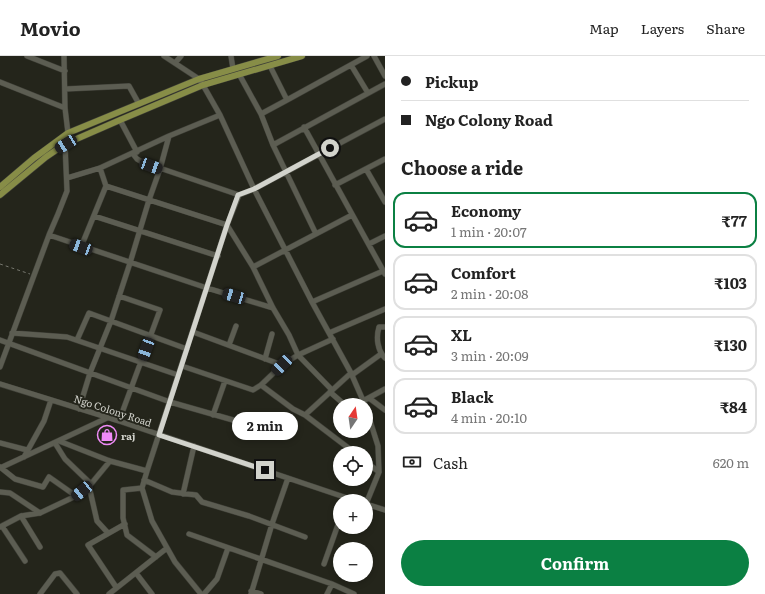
<!DOCTYPE html>
<html lang="en">
<head>
<meta charset="utf-8">
<style>
	body { margin:0; font-family:Literata,serif; background:#f2f2f2; color:#222; height:100vh; display:flex; flex-direction:column; font-size:15px; white-space:nowrap }
	* { box-sizing:border-box; margin:0 }
	p { font-size:13px; color:#767676 }
	.icon { flex:none; width:22px; height:22px; fill:none; stroke:currentColor; stroke-width:2; stroke-linecap:round; stroke-linejoin:round }
	.map { position:relative; flex:1; overflow:hidden }
	.details { display:flex; flex-direction:column; background:#fff; width:380px }
	.details>* { flex:none }
	.hud { display:grid; align-content:center; height:88px; padding:0 16px; background:#fff }
	.needle { width:26px; rotate:13deg }
	.buttons { position:absolute; left:333px; top:342px; display:grid; gap:8px }
	.buttons a { display:grid; place-items:center; width:40px; height:40px; border-radius:50%; background:#fff; box-shadow:0 2px 6px #0003; font-size:20px }
	.end { position:absolute; width:18px; height:18px; margin:-9px; border:5px solid #d2d3cc; background:#111; box-shadow:0 0 0 2px #111 }
	.from { border-radius:50% }
	.bubble { position:absolute; height:28px; border-radius:14px; background:#fff; box-shadow:0 2px 6px #0003; font-size:13px; font-weight:700; line-height:28px; text-align:center }
	.car { position:absolute; width:12px; height:24px; margin:-12px -6px; border-radius:5px; box-shadow:0 0 3px 1px #0007; background:linear-gradient(#222 24%,#8ab4d8 0 40%,#222 0 76%,#8ab4d8 0 86%,#222 0) }
	.hud b { display:flex; align-items:center; gap:14px; height:38px; font-size:15px }
	.hud b+b { border-top:1px solid #e0e0e0 }
	.hud i { width:10px; height:10px; background:#222 }
	ul { padding:0; list-style:none }
	li { display:flex; align-items:center; gap:12px; height:56px; margin:0 8px 6px; padding:0 8px; border:2px solid #e0e0e0; border-radius:12px }
	li div { flex:1 }
	li b { display:block; font-size:15px }
	li em { font-style:normal; font-weight:700 }
	li.active { border-color:#0b8043 }
	li>.icon { width:36px; height:36px; stroke-width:1.5 }
	h2 { padding:0 16px; font-size:18px; line-height:48px }
	.pay { display:flex; align-items:center; gap:10px; height:44px; padding:0 16px; font-size:15px }
	.pay p { margin-inline-start:auto }
	.action { display:flex; gap:8px; margin-top:auto; padding:8px 16px }
	.action a { flex:1; height:46px; border-radius:24px; background:#0b8043; color:#fff; font-size:16px; font-weight:700; line-height:46px; text-align:center }
	header { display:flex; align-items:center; gap:24px; box-sizing:border-box; height:56px; padding:0 20px; background:#fff; border-bottom:1px solid #e0e0e0 }
	header strong { font-size:19px }
	nav { display:flex; gap:22px; margin-inline-start:auto; font-size:14px }
	main { display:flex; flex:1; min-height:0 }
	.map>svg:first-child { display:block }
	.lines { fill:none; stroke-linecap:round; stroke-linejoin:round }
	.minor-casing { stroke:#404139; stroke-width:6 }
	.major-casing { stroke:#404139; stroke-width:7 }
	.path { stroke:#76776e; stroke-width:1; stroke-dasharray:3 3; stroke-linecap:butt }
	.minor { stroke:#5c5d52; stroke-width:5 }
	.major { stroke:#878d47; stroke-width:6 }
	.route { stroke:#d2d3cc; stroke-width:5 }
	.labels { text-anchor:middle; dominant-baseline:central; stroke-width:4; stroke-linejoin:round; paint-order:stroke }
	.street-label { font-size:10px; fill:#d2d3cc; stroke:#24251b }
	.poi-label { font-size:10px; font-weight:bold; fill:#d2d3cc; stroke:#24251b; text-anchor:start }
</style>
</head>
<body>
<header>
<strong>Movio</strong>
<nav><a>Map</a><a>Layers</a><a>Share</a></nav>
</header>
<main>
<div class="map">
<svg width="385" height="538" viewBox="0 0 385 538">
	<rect width="100%" height="100%" fill="#24251b"/>
	<g class="lines">
		<g class="minor-casing">
			<path id="minor" d="M27 0 65 15
				M164 0 199 23 203 29 220 59 254 133 312 246 351 317 365 349
				M231 0 233 13
				M374 0 385 20
				M175 7 181 0
				M351 9 368 37
				M270 10 287 44 367 0
				M239 18 261 58 273 89 316 178
				M0 26 65 52
				M65 33 129 30 139 48
				M261 58 287 44
				M120 64 137 96
				M304 71 385 218
				M273 89 385 28
				M133 98 137 103 142 106 239 139
				M100 112 106 130 227 169 253 211 273 252 289 279 298 299 332 334
				M366 113 385 146
				M67 122 100 112 169 80 220 59
				M335 129 385 103
				M94 160 218 200
				M49 179 207 232 273 252
				M369 188 385 180
				M81 191 106 130
				M253 211 352 159
				M312 246 383 215
				M385 271H379C376 281 377 294 385 302
				M193 276 282 309 298 299 333 283
				M12 277 67 281 178 319
				M329 277 385 253
				M0 284 170 346 233 364
				M77 284 89 257 187 293
				M229 289 236 270
				M265 303 272 278
				M182 310 253 334 261 329 282 309
				M0 311 49 179 58 158 67 135 65 88 68 77 65 52 64 0
				M352 319 381 298
				M0 328 119 365 356 445
				M261 329 293 353 305 359 355 397
				M330 336 345 349
				M369 342 385 354
				M363 345 385 333
				M366 352 378 390 379 416 366 448
				M79 353 90 317 111 265 130 207 149 144 160 113 169 80
				M213 359 225 325
				M305 359 351 317
				M119 365 160 254 119 240
				M59 385 110 405 147 415
				M0 387 27 394
				M55 387 65 403 91 428
				M24 401 44 365 51 344
				M366 406 379 416
				M0 411 15 423 43 431 49 421 76 440
				M0 412 107 362
				M144 424 172 436 196 439 202 446 249 460 305 481
				M89 430 97 465 108 477
				M142 432 123 434V462L127 479 156 501
				M0 436 10 437 40 457
				M183 438 194 390
				M366 448 385 454
				M21 460 40 491
				M2 470 25 505
				M0 471 21 460 40 457 76 440 91 428 110 405
				M189 478 332 528 354 538
				M324 508 340 463
				M136 517 152 538
				M116 531 88 489 125 468
				M251 535 261 538
				M40 538 55 518 60 517 77 538
				M109 538 167 492
				M201 538 175 506 152 465 142 432 147 415 227 169 239 139 254 133 385 63
				M204 538 217 523 228 492
				M251 538 272 468 288 422
				M327 538 332 528"/>
		</g>
		<g class="major-casing">
			<path id="major" d="M0 131 34 102 68 77 199 23 278 0
				M0 139 46 101 65 88 120 64 203 29 302 0"/>
		</g>
		<path class="path" d="M0 208 30 218"/>
		<use href="#minor" class="minor"/>
		<use href="#major" class="major"/>
	</g>
	<g class="lines">
		<path class="route" d="M265 414 159 379 227 169 238 139 254 133 330 92"/>
	</g>
	<defs>
		<g id="shop-ring" transform="scale(1)"><circle r="9.5" fill="#24251b" stroke="#ef8bf7" stroke-width="1.5"/><path d="M-5-2.5h2.3a2.7 3.5 0 0 1 5.4 0H5L5.5 6h-11ZM-1.5-2.5h3a1.5 2.3 0 0 0-3 0Z" fill="#ef8bf7"/></g>
	</defs>
	<g fill-rule="evenodd">
		<use href="#shop-ring" x="107" y="379"/>
	</g>
	<g class="labels">
		<g class="street-label">
			<text transform="translate(113 354) rotate(18)">Ngo Colony Road</text>
		</g>
		<g class="poi-label">
			<text x="121" y="379">raj</text>
		</g>
	</g>
</svg>
<div class="buttons">
<a><svg class="needle" viewBox="-14 -14 28 28"><path d="M0-13l5 13h-10z" fill="#e53935"/><path d="M0 13l5-13h-10z" fill="#767676"/></svg></a>
<a><svg class="icon" aria-label="locate" viewBox="0 0 24 24"><circle cx="12" cy="12" r="6"/><path d="M12 2v4M12 18v4M2 12h4M18 12h4"/></svg></a>
<a>+</a>
<a>−</a>
</div>
<i class="end from" style="left:330px;top:92px"></i>
<i class="end" style="left:265px;top:414px"></i>
<div class="bubble" style="left:232px;top:356px;width:66px">2 min</div>
<i class="car" style="left:66px;top:88px;rotate:238deg"></i>
<i class="car" style="left:151px;top:110px;rotate:110deg"></i>
<i class="car" style="left:81px;top:191px;rotate:290deg"></i>
<i class="car" style="left:234px;top:240px;rotate:286deg"></i>
<i class="car" style="left:146px;top:293px;rotate:200deg"></i>
<i class="car" style="left:282px;top:309px;rotate:225deg"></i>
<i class="car" style="left:82px;top:435px;rotate:231deg"></i>
</div>
<section class="details">
<div class="hud">
<b><i class="from"></i>Pickup</b>
<b><i></i>Ngo Colony Road</b>
</div>
<h2>Choose a ride</h2>
<ul>
<li class="active"><svg class="icon" aria-label="car" viewBox="0 0 24 24"><path d="M5 17H2v-5l4-1 3-4h7l3 4 3 1v5h-3M9 17h6M6 11h13"/><circle cx="7" cy="17" r="2"/><circle cx="17" cy="17" r="2"/></svg><div><b>Economy</b><p>1 min · 20:07</p></div><em>₹77</em></li>
<li><svg class="icon" aria-label="car" viewBox="0 0 24 24"><path d="M5 17H2v-5l4-1 3-4h7l3 4 3 1v5h-3M9 17h6M6 11h13"/><circle cx="7" cy="17" r="2"/><circle cx="17" cy="17" r="2"/></svg><div><b>Comfort</b><p>2 min · 20:08</p></div><em>₹103</em></li>
<li><svg class="icon" aria-label="car" viewBox="0 0 24 24"><path d="M5 17H2v-5l4-1 3-4h7l3 4 3 1v5h-3M9 17h6M6 11h13"/><circle cx="7" cy="17" r="2"/><circle cx="17" cy="17" r="2"/></svg><div><b>XL</b><p>3 min · 20:09</p></div><em>₹130</em></li>
<li><svg class="icon" aria-label="car" viewBox="0 0 24 24"><path d="M5 17H2v-5l4-1 3-4h7l3 4 3 1v5h-3M9 17h6M6 11h13"/><circle cx="7" cy="17" r="2"/><circle cx="17" cy="17" r="2"/></svg><div><b>Black</b><p>4 min · 20:10</p></div><em>₹84</em></li>
</ul>
<div class="pay"><svg class="icon" aria-label="cash" viewBox="0 0 24 24"><path d="M3 7h18v10H3z"/><circle cx="12" cy="12" r="2"/></svg>Cash<p>620 m</p></div>
<div class="action"><a>Confirm</a></div>
</section>
</main>
</body>
</html>
